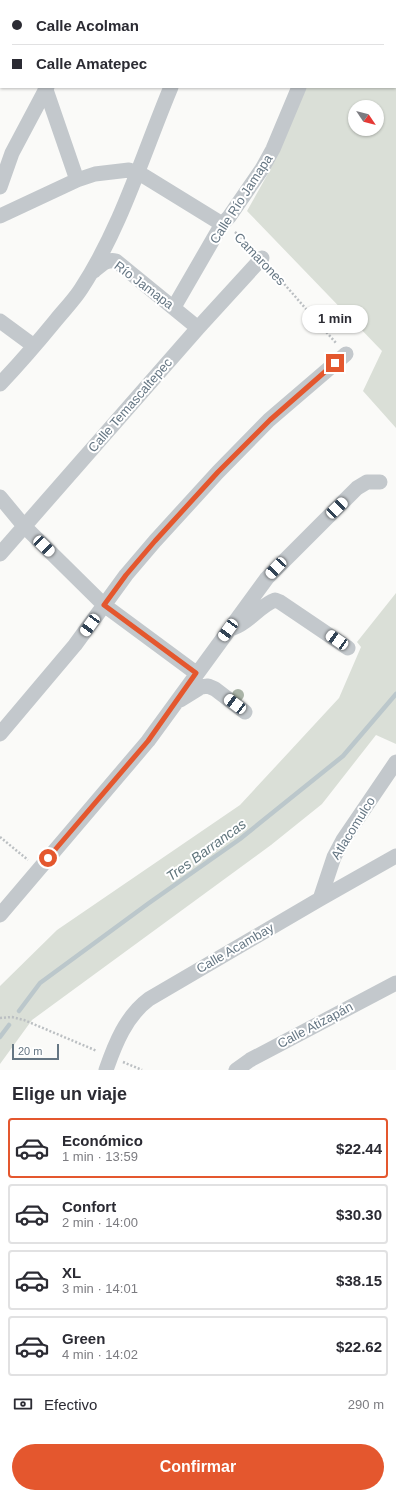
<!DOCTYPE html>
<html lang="es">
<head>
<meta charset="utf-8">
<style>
	body { margin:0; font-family:Arial,sans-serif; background:#f2f2f3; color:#2b2b33; height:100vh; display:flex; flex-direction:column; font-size:15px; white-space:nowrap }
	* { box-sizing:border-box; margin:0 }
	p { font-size:13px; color:#7c7c81 }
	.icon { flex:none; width:22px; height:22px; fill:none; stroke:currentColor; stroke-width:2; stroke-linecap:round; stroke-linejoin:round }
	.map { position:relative; height:1070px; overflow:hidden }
	.sheet { display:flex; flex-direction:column; background:#fff; flex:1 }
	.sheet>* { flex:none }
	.top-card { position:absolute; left:0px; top:0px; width:396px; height:88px; box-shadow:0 1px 3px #0004; display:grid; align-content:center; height:88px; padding:0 12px; background:#fff }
	.needle { width:26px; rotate:125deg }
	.buttons { position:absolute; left:348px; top:100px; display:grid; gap:8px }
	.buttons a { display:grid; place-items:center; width:36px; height:36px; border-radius:50%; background:#fff; box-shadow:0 1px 3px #0004; font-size:20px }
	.scale { position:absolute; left:12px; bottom:10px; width:47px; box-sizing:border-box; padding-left:4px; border:2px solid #657683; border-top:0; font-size:11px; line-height:14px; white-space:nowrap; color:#657683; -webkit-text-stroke:3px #fff; paint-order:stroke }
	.end { position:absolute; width:18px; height:18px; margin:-9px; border:5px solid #e4572e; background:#fff; box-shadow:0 0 0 2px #fff }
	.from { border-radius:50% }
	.bubble { position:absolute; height:28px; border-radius:14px; background:#fff; box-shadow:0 1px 3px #0004; font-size:13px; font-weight:600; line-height:28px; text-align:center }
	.car { position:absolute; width:12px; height:24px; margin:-12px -6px; border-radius:5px; box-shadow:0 0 3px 1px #0007; background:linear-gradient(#fff 24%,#345 0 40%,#fff 0 76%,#345 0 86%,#fff 0) }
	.top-card b { display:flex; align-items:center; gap:14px; height:38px; font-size:15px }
	.top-card b+b { border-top:1px solid #e1e1e2 }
	.top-card i { width:10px; height:10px; background:#2b2b33 }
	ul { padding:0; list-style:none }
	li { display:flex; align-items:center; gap:12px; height:60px; margin:0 8px 6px; padding:0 4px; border:2px solid #e1e1e2; border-radius:4px }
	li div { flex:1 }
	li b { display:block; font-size:15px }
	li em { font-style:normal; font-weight:600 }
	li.active { border-color:#e4572e }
	li>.icon { width:36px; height:36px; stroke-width:1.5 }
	h2 { padding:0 12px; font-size:18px; line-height:48px }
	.pay { display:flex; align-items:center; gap:10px; height:44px; padding:0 12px; font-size:15px }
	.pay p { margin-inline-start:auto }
	.primary-button { display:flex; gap:8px; margin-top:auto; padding:8px 12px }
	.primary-button a { flex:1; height:46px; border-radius:24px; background:#e4572e; color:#fff; font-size:16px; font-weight:600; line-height:46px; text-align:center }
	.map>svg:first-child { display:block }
	.green { fill:#dadfd7; fill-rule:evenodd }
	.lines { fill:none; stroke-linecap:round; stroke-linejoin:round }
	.stream { stroke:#bbc7cb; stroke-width:4.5 }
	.path { stroke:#bbbfc2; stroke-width:2.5; stroke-dasharray:2 2; stroke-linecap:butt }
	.minor { stroke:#c3c8cc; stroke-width:15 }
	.tree { fill:#aab4a7 }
	.route { stroke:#e4572e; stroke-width:5 }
	.labels { text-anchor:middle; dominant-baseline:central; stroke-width:4; stroke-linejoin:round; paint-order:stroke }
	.street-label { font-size:13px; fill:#657683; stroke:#fff }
	.water-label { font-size:14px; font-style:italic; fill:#60757c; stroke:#fff }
</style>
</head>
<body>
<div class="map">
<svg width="396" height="1070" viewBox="0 0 396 1070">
	<rect width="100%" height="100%" fill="#fafaf8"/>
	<path class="green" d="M247 0H396V428L363 391 382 351 247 211 270 170 305 87H395V1ZM355 107H377V129H355Z
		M396 593V744L376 735 322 804 271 845 32 1020 0 1064V986L57 930 240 805 339 698 361 647 357 642Z"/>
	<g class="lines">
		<path class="stream" d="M19 1011 40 983 149 903 240 839 343 756 396 694
			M0 1037 9 1025"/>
		<path class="path" d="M235 232 252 247
			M271 269 336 343
			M0 837 28 860
			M0 1018 12 1017 24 1020 97 1051
			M123 1062 142 1070"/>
		<path class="minor" d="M16 0 17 1
			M214 0 215 1
			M92 1V0
			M45 87 77 180
			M0 187 12 153 47 87
			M0 216 77 180 95 174 129 170 144 176 222 224
			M94 271C101 265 106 259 116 261L198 328
			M174 307 222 224 229 217 262 169 273 149 299 87
			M0 321 34 346
			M0 384C20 363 38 342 56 320 64 310 74 300 81 289 121 228 143 154 171 87
			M0 497 24 526 104 605 196 673
			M0 554 198 328 262 258
			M233 628C249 623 259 606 275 600L280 602 348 648
			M180 700 201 687 208 686 215 689 245 712
			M0 734 75 645 126 575 155 541 218 472 269 420 346 354
			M320 899 334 857 343 840 396 762
			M0 915 148 741 267 578 357 488 367 482H380
			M106 1070C115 1044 126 1016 149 999L320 899 396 856
			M236 1070 250 1060 396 983"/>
	</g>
	<circle class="tree" cx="238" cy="695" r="6"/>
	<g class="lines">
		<path class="route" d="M48 858 148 741 196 673 104 605 126 575 155 541 218 472 270 420 335 363"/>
	</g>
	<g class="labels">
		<g class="street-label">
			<text transform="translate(241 199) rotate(-57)">Calle Río Jamapa</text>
			<text transform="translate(260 259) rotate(46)">Camarones</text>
			<text transform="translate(144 285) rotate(37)">Río Jamapa</text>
			<text transform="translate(130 405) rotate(-49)">Calle Temascaltepec</text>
			<text transform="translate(353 828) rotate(-58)">Atlacomulco</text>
			<text transform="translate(235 948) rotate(-30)">Calle Acambay</text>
			<text transform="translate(315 1025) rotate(-28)">Calle Atizapán</text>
		</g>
		<g class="water-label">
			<text transform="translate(206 850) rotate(-36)">Tres Barrancas</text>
		</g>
	</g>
</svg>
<div class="buttons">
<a><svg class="needle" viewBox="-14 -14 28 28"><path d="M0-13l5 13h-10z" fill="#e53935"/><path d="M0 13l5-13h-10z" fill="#7c7c81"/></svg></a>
</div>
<div class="scale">20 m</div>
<i class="end from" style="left:48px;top:858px"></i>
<i class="end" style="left:335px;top:363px"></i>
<div class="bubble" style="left:302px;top:305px;width:66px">1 min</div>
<i class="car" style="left:337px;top:508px;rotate:46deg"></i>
<i class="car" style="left:44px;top:546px;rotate:134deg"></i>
<i class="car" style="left:276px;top:568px;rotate:223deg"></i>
<i class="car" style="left:90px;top:625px;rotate:216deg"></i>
<i class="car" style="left:228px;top:630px;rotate:216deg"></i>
<i class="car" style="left:337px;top:640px;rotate:304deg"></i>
<i class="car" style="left:235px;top:704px;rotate:307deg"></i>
<div class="top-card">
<b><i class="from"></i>Calle Acolman</b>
<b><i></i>Calle Amatepec</b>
</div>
</div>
<section class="sheet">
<h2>Elige un viaje</h2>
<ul>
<li class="active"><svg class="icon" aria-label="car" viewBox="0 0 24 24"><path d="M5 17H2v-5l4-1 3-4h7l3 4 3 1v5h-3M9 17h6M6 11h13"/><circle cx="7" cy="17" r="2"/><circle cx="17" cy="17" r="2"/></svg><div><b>Económico</b><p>1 min · 13:59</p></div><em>$22.44</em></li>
<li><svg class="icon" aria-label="car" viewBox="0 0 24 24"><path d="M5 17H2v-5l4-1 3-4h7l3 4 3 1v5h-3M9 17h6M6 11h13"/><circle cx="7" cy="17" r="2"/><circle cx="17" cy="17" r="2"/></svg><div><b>Confort</b><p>2 min · 14:00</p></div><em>$30.30</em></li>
<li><svg class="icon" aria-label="car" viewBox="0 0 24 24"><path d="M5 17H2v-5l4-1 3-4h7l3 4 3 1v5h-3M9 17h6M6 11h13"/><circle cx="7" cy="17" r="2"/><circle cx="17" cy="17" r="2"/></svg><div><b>XL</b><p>3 min · 14:01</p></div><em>$38.15</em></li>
<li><svg class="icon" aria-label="car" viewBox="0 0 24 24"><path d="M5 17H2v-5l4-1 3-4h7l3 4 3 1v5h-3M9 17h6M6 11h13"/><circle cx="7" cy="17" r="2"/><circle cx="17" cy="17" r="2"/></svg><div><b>Green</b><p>4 min · 14:02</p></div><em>$22.62</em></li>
</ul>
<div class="pay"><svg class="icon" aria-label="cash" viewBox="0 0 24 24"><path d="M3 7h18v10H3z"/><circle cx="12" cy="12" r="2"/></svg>Efectivo<p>290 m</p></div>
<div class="primary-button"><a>Confirmar</a></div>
</section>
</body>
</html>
